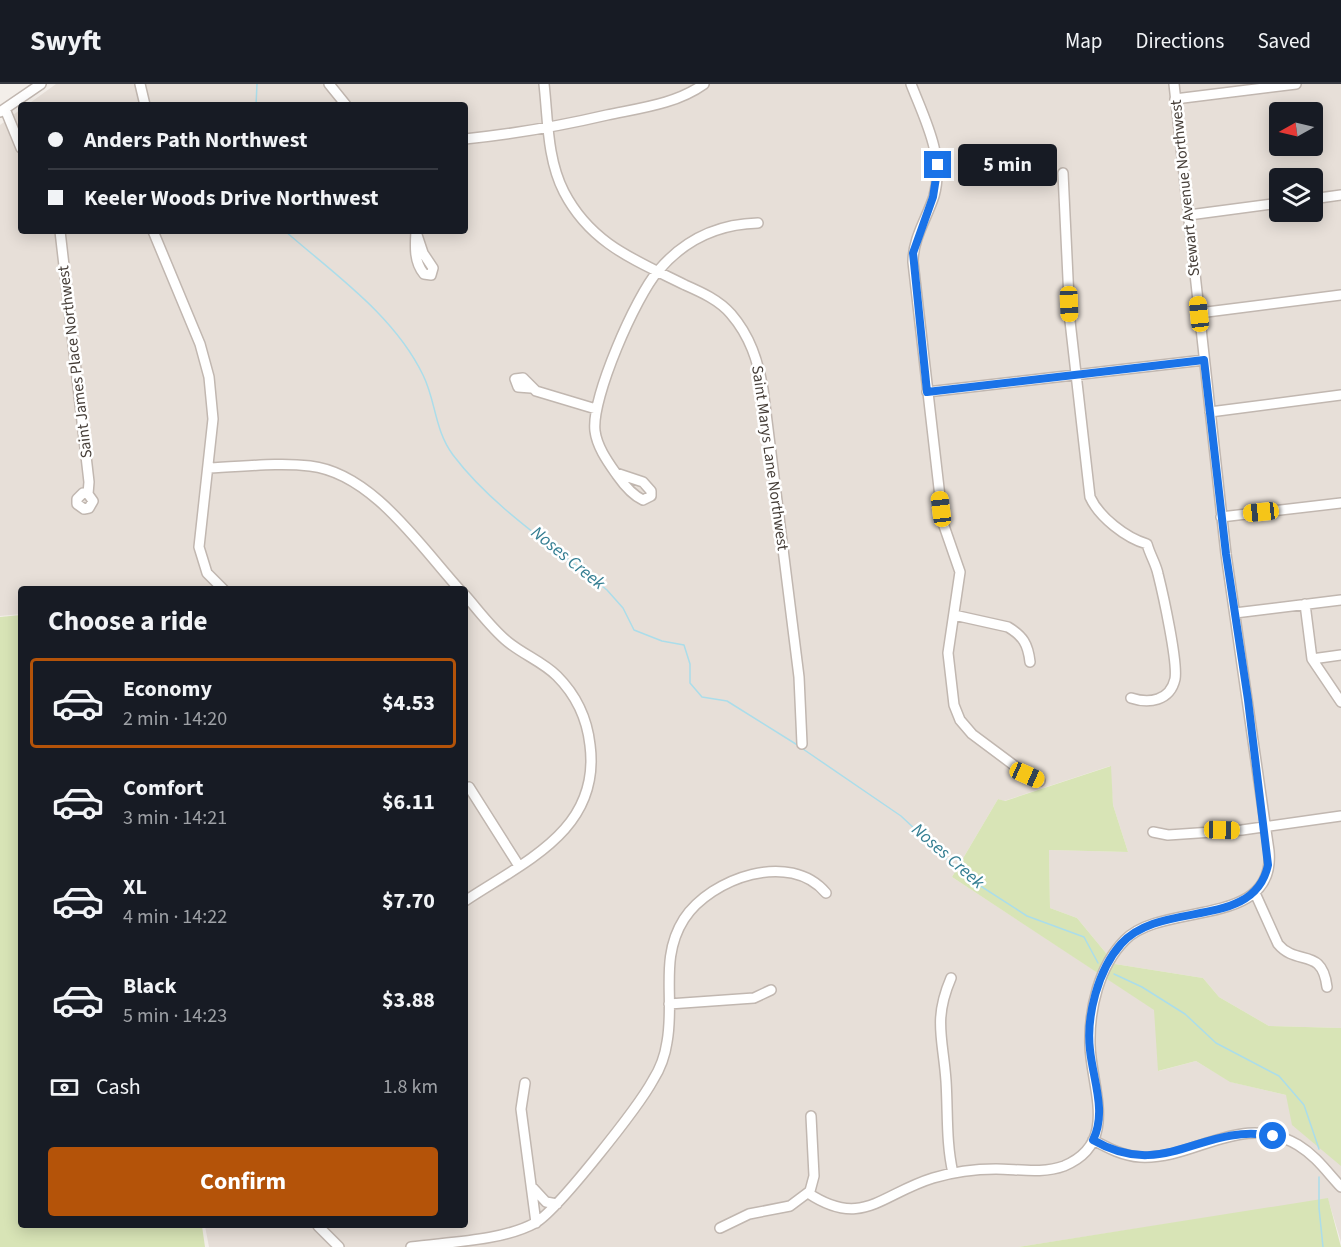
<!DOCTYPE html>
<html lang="en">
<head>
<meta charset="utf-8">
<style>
	body { margin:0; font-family:"Source Sans 3",sans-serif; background:#20242c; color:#f1f3f6; height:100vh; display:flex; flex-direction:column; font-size:22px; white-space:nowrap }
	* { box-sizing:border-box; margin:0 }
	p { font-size:20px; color:#9ea1a6 }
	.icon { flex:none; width:33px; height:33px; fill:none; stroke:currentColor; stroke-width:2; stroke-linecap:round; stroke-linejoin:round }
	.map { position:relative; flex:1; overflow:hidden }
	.sheet { position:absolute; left:18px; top:502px; width:450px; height:642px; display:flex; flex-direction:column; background:#171b24; border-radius:6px; box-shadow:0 3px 15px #0003 }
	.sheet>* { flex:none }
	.top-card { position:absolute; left:18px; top:18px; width:450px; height:132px; border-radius:6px; box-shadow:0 3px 15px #0003; display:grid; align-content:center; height:132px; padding:0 30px; background:#171b24 }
	.needle { width:39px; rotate:262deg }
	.fabs { position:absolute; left:1269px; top:18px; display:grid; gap:12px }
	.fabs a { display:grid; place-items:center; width:54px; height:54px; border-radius:6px; background:#171b24; box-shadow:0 3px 15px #0003; font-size:30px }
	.end { position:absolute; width:27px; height:27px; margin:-14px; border:8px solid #1a73e8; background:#fff; box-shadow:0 0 0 3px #fff }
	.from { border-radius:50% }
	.bubble { position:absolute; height:42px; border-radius:6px; background:#171b24; box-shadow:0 3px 15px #0003; font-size:20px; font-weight:700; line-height:42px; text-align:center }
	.car { position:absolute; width:18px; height:36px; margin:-18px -9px; border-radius:8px; box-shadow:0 0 4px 2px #0007; background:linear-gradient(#f5c518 24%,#345 0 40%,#f5c518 0 76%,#345 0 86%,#f5c518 0) }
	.top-card b { display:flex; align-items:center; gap:21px; height:57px; font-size:22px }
	.top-card b+b { border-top:2px solid #363941 }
	.top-card i { width:15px; height:15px; background:#f1f3f6 }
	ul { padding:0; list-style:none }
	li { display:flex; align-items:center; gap:18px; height:90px; margin:0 12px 9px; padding:0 18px; border:3px solid transparent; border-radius:6px }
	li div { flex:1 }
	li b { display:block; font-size:22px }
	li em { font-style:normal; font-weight:700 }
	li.active { border-color:#b45309 }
	li>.icon { width:54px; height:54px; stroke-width:1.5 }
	h2 { padding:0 30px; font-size:27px; line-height:72px }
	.pay { display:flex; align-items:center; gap:15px; height:66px; padding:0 30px; font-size:22px }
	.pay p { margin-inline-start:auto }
	.primary-button { display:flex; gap:12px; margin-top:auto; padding:12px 30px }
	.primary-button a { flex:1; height:69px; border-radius:6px; background:#b45309; color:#fff; font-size:24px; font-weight:700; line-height:69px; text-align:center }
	header { display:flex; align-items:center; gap:36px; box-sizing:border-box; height:84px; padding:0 30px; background:#171b24; border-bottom:2px solid #363941 }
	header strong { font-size:28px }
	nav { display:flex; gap:33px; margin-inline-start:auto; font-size:21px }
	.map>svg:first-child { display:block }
	.residential { fill:#e7dfd8; fill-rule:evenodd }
	.green { fill:#d8e4b6 }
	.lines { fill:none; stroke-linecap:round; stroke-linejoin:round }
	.stream { stroke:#abddea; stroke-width:1.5 }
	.minor-casing { stroke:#c1b7b0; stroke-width:12 }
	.minor { stroke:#fff; stroke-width:9 }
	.route { stroke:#1a73e8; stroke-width:8 }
	.labels { text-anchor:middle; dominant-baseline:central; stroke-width:5; stroke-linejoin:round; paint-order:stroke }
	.street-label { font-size:16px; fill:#463e38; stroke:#fff }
	.water-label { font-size:18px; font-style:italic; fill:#347e92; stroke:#fff }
</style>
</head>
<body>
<header>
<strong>Swyft</strong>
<nav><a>Map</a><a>Directions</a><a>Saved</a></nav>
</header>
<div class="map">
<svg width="1341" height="1163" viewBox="0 0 1341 1163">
	<rect width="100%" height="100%" fill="#f3eee9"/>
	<path class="residential" d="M56 0H1341V944L1269 942 1219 913 1203 894 1115 880 1077 834 1050 824 1049 766 1128 768 1113 721 1110 682 1004 717 998 715 952 793 1155 926 1159 987 1196 977 1231 998 1286 1011 1341 1081V1158L1328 1115 1018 1163H209L205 1142H465V506H21V530L0 532V41L21 25V147H465V21H27ZM1280 28H1312V62H1280ZM1280 94H1312V128H1280Z"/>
	<path class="green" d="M21 531V1142H202L205 1163H0V533Z
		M1111 682 1113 721 1128 768 1049 766 1050 824 1077 834 1115 880 1203 894 1219 913 1269 942 1341 944V1082L1292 1041 1286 1011 1230 998 1196 977 1158 987 1154 926 952 793 998 715 1005 717Z
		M1328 1114 1341 1163H1018Z"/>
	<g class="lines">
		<path class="stream" d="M256 21 257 0
			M285 147C334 190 394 231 423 291 436 317 434 345 453 371 493 424 556 464 607 506L623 524 634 546 662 557 684 561 690 580V599L702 613 727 617 799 662
			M803 665 901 732 965 792 1027 832 1084 853 1098 879
			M1114 890 1142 903 1185 930 1216 959 1279 992 1304 1021 1319 1065
			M1319 1093V1124L1323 1163"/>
		<g class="minor-casing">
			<path id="minor" d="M140 0 145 21
				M329 0 346 21
				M544 0C548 35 547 75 564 108 591 160 635 176 685 201 701 208 719 216 731 230 750 252 758 277 763 305L799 593 802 660
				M911 0C925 36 945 73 934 112 927 134 913 154 913 178L943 439 960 488 948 569 954 621 960 636 972 650 1027 691 1040 697
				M1175 15 1296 0
				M5 25 21 64
				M0 28 41 0
				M465 55C513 50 560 42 607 31 640 24 676 20 704 0
				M1063 89 1070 237 1090 413C1099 433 1126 454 1147 460 1150 471 1156 480 1158 490 1163 510 1178 578 1175 595 1170 617 1149 620 1131 614
				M1312 115 1341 111
				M1189 131 1280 119
				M60 147 89 398 88 410 93 417 89 424 84 425 77 420V415L83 409 88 410
				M153 147 200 260 209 293 213 335 199 463 207 489 224 506
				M416 148 423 169 433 184 431 191 424 190C414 178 415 163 416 147
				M1199 229 1341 211
				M531 304 518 303 515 295 523 294 536 307 596 325
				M927 308 1204 276
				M1210 328 1341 311
				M209 384C242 383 277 378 310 382 372 389 420 462 460 506
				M616 389 643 398 651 407V412L643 416C632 411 624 401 617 391 608 378 597 363 595 347 591 314 636 212 658 187 684 156 718 140 758 139
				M1221 433 1341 419
				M465 511C479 527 492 545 508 558 524 571 543 578 557 592 576 611 587 634 590 661 601 746 525 777 465 817
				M1305 520 1312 575 1341 618
				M1235 529 1341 516
				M954 531 1008 543C1023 552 1028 560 1030 578
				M1312 575 1341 571
				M469 703 519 782
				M1153 748 1168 751 1242 746 1341 732
				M1255 809 1278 860C1297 883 1322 862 1327 903
				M951 894C933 936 943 954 946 997 948 1029 946 1059 953 1089
				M669 920 754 914 771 906
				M525 999 521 1025 536 1139
				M1093 1056C1108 1064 1123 1072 1140 1073 1196 1076 1240 1027 1298 1061 1316 1072 1327 1088 1341 1103
				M533 1104 546 1118 557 1120
				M808 1109C862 1145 881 1110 933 1094 953 1088 975 1085 996 1085 1017 1085 1043 1090 1064 1082 1120 1059 1091 1004 1090 961 1089 925 1099 882 1125 856 1163 817 1276 845 1269 767L1226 470 1174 0
				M318 1142 339 1163
				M720 1144 749 1130 790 1122 810 1107 814 1092 811 1032
				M411 1163C448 1158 502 1157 535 1139 557 1127 639 1022 653 996 660 985 665 972 667 958 675 915 659 874 684 835 711 794 790 766 826 809"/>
		</g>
		<use href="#minor" class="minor"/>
	</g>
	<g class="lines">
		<path class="route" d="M938 81 933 113 913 169 927 308 1204 276 1226 470 1248 616 1268 781C1254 847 1161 815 1121 860 1098 886 1086 932 1090 966 1093 996 1107 1028 1093 1056 1165 1098 1202 1038 1273 1052"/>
	</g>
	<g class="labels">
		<g class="street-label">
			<text transform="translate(1185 104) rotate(-96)">Stewart Avenue Northwest</text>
			<text transform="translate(75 278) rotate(-97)">Saint James Place Northwest</text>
			<text transform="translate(770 374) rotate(82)">Saint Marys Lane Northwest</text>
		</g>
		<g class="water-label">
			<text transform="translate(568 474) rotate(39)">Noses Creek</text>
			<text transform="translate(948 772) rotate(41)">Noses Creek</text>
		</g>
	</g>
</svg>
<div class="fabs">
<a><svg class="needle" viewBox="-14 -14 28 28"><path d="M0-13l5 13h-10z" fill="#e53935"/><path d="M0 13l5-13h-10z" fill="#9ea1a6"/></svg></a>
<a><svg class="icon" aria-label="layers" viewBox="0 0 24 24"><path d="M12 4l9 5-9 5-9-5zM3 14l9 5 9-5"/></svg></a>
</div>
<i class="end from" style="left:1273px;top:1052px"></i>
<i class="end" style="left:938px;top:81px"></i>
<div class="bubble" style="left:958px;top:60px;width:99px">5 min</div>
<i class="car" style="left:1069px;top:220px;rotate:178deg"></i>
<i class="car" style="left:1199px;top:230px;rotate:354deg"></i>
<i class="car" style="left:941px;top:425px;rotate:353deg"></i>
<i class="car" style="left:1261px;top:428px;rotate:264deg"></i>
<i class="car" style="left:1027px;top:691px;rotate:114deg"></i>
<i class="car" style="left:1222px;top:746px;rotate:91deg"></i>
<div class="top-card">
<b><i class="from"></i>Anders Path Northwest</b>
<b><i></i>Keeler Woods Drive Northwest</b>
</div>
<section class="sheet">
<h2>Choose a ride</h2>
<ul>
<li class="active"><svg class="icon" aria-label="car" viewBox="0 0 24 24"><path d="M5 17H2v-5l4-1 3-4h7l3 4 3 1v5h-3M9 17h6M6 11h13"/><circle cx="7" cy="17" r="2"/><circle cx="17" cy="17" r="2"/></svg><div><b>Economy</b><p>2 min · 14:20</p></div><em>$4.53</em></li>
<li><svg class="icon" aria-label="car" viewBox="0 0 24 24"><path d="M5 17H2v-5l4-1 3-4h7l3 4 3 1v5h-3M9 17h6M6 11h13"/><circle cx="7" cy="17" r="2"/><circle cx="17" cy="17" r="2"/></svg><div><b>Comfort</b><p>3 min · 14:21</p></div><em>$6.11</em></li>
<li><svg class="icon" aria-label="car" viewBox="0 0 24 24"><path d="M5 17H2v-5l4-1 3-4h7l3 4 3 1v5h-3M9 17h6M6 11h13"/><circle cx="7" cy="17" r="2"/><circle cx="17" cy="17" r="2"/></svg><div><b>XL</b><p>4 min · 14:22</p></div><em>$7.70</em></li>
<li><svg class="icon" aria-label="car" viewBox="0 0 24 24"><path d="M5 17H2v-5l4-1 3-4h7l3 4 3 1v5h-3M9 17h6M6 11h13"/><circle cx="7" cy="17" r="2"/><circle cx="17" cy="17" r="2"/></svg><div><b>Black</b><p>5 min · 14:23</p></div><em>$3.88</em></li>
</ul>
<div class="pay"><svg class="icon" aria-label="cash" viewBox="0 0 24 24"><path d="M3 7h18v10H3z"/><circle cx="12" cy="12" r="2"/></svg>Cash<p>1.8 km</p></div>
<div class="primary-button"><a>Confirm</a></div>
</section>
</div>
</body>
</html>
